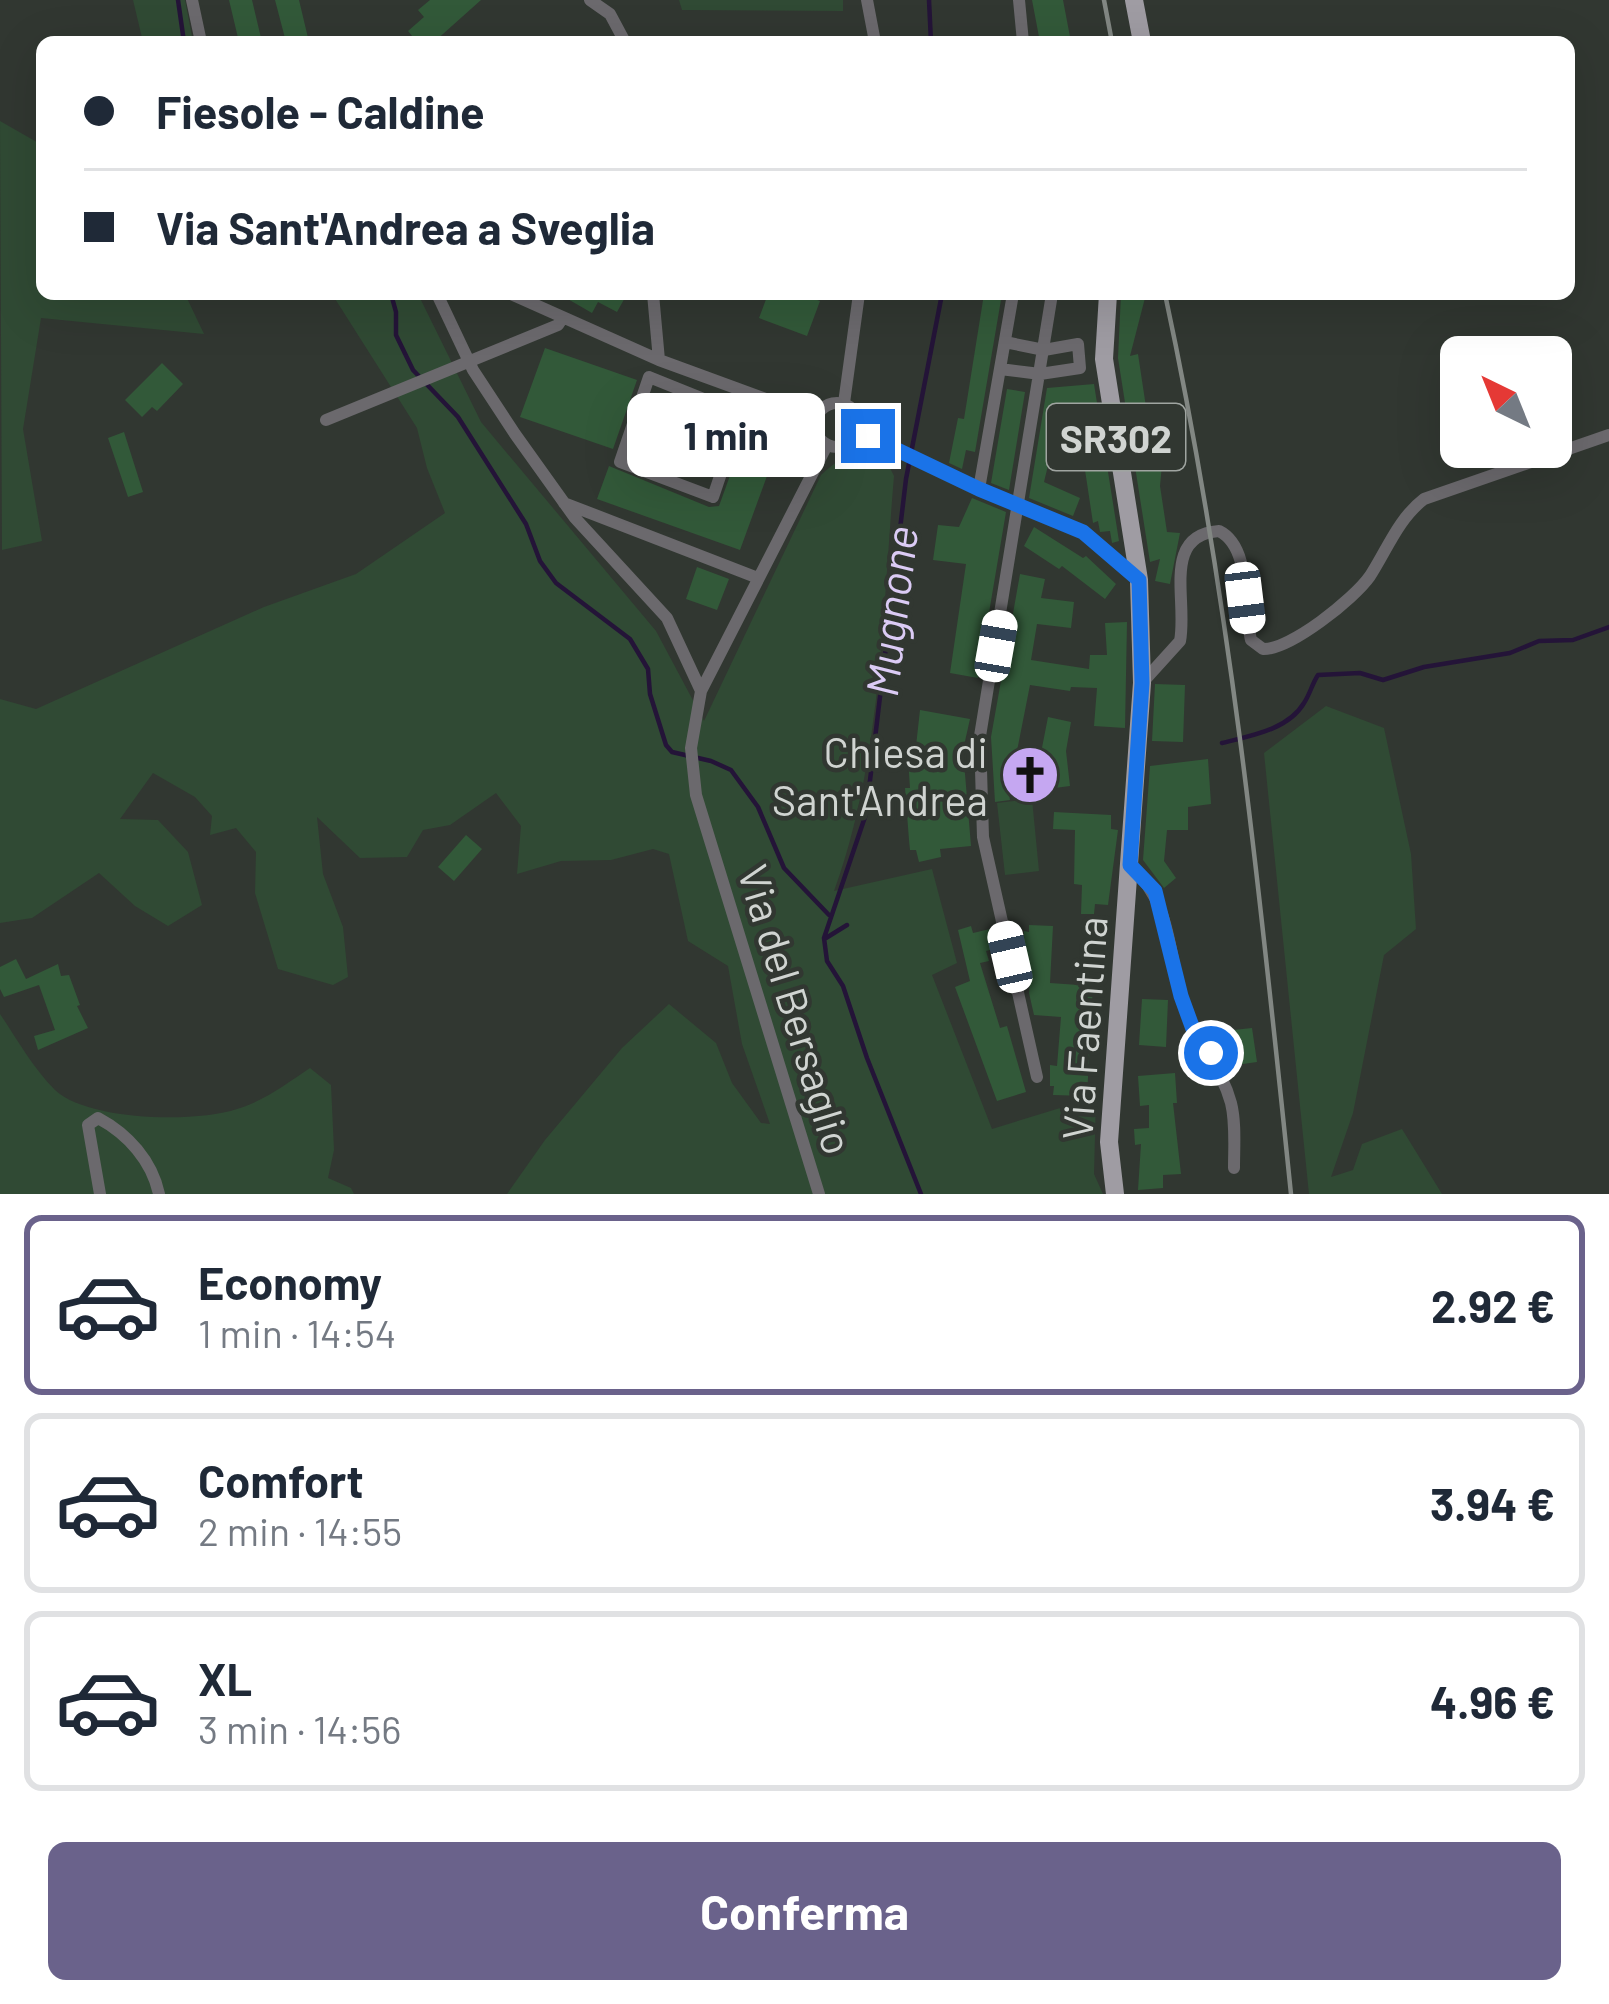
<!DOCTYPE html>
<html lang="it">
<head>
<meta charset="utf-8">
<style>
	body { margin:0; font-family:Barlow,sans-serif; background:#f2f2f3; color:#1f2937; height:100vh; display:flex; flex-direction:column; font-size:45px; white-space:nowrap }
	* { box-sizing:border-box; margin:0 }
	p { font-size:39px; color:#747a83 }
	.icon { flex:none; width:66px; height:66px; fill:none; stroke:currentColor; stroke-width:2; stroke-linecap:round; stroke-linejoin:round }
	.map { position:relative; height:1194px; overflow:hidden }
	.panel { display:flex; flex-direction:column; background:#fff; flex:1 }
	.panel>* { flex:none }
	.guide { position:absolute; left:36px; top:36px; width:1539px; height:264px; border-radius:18px; box-shadow:0 12px 48px #0002; display:grid; align-content:center; height:264px; padding:0 48px; background:#fff }
	.needle { width:78px; rotate:317deg }
	.tools { position:absolute; left:1440px; top:336px; display:grid; gap:24px }
	.tools a { display:grid; place-items:center; width:132px; height:132px; border-radius:18px; background:#fff; box-shadow:0 12px 48px #0002; font-size:60px }
	.end { position:absolute; width:54px; height:54px; margin:-27px; border:15px solid #1a73e8; background:#fff; box-shadow:0 0 0 6px #fff }
	.from { border-radius:50% }
	.bubble { position:absolute; height:84px; border-radius:18px; background:#fff; box-shadow:0 12px 48px #0002; font-size:39px; font-weight:700; line-height:84px; text-align:center }
	.car { position:absolute; width:36px; height:72px; margin:-36px -18px; border-radius:15px; box-shadow:0 0 9px 3px #0007; background:linear-gradient(#fff 24%,#345 0 40%,#fff 0 76%,#345 0 86%,#fff 0) }
	.guide b { display:flex; align-items:center; gap:42px; height:114px; font-size:45px }
	.guide b+b { border-top:3px solid #e0e1e3 }
	.guide i { width:30px; height:30px; background:#1f2937 }
	ul { padding:21px 0 0; list-style:none }
	li { display:flex; align-items:center; gap:36px; height:180px; margin:0 24px 18px; padding:0 24px; border:6px solid #e0e1e3; border-radius:18px }
	li div { flex:1 }
	li b { display:block; font-size:45px }
	li em { font-style:normal; font-weight:700 }
	li.active { border-color:#6a628b }
	li>.icon { width:108px; height:108px; stroke-width:1.5 }
	.button { display:flex; gap:24px; margin-top:auto; padding:24px 48px }
	.button a { flex:1; height:138px; border-radius:18px; background:#6a628b; color:#fff; font-size:48px; font-weight:700; line-height:138px; text-align:center }
	.map>svg:first-child { display:block }
	.green { fill:#304a34 }
	.lines { fill:none; stroke-linecap:round; stroke-linejoin:round }
	.stream { stroke:#241438; stroke-width:4.5 }
	.building { fill:#325939 }
	.street { stroke:#6b696d; stroke-width:12 }
	.primary { stroke:#9f9ca3; stroke-width:18 }
	.rail { stroke:#828783; stroke-width:4.5 }
	.route { stroke:#1a73e8; stroke-width:15 }
	.labels { text-anchor:middle; dominant-baseline:central; stroke-width:9; stroke-linejoin:round; paint-order:stroke }
	.shield { fill:#313731; stroke:#a0a5a1; stroke-width:3 }
	.shield-label { font-size:39px; font-weight:bold; fill:#d0d4d1 }
	.poi-label { font-size:42px; fill:#d0d4d1; stroke:#313731; text-anchor:end }
	.street-label { font-size:42px; fill:#d0d4d1; stroke:#313731 }
	.water-label { font-size:45px; font-style:italic; fill:#dbcbf5; stroke:#313731 }
</style>
</head>
<body>
<div class="map">
<svg width="1609" height="1194" viewBox="0 0 1609 1194">
	<rect width="100%" height="100%" fill="#313731"/>
	<path class="green" d="M133 0H185L193 42H143Z
		M679 0H843V11L682 10Z
		M0 121 42 145V294H185L204 334 41 318 23 429 42 541 2 550Z
		M332 294H418L481 422 656 631 704 721 821 475C843 454 857 449 885 458L894 476C882 616 882 758 834 891L932 869 957 963 932 975 992 1129 1096 1097 1094 1174 1103 1194H507L545 1140 622 1048 669 1004 716 1043 732 1083 761 1123 770 1124 742 1044 728 966 688 941 669 854 653 849 611 860 561 861 517 874 521 826 496 793 450 825 423 830 407 857 360 858 317 817 323 874 343 927 348 977 333 985 278 969 255 893 256 852 236 828 210 835 212 816 195 797 153 773 120 819 158 820 188 852 202 905 168 926 135 906 99 873 32 918 0 923V699L36 709 264 607 356 574 445 513 427 468 417 428Z
		M1326 706 1384 728 1411 854 1416 929 1384 955 1353 1113 1331 1177 1353 1170 1362 1144 1402 1129 1442 1194H1309L1264 753Z
		M1032 799 1039 871 1005 875 997 803Z
		M0 1014C17 1039 33 1068 55 1090 88 1121 195 1123 237 1109 264 1101 286 1084 310 1068L331 1085 334 1150 328 1178 351 1188 354 1194H0Z"/>
	<g class="lines">
		<path class="stream" d="M178 0 184 42
			M929 0 931 42
			M391 294 396 312V335L413 370 458 417 526 524 540 561 556 583 630 639 648 669 650 694 666 745 672 752 711 761 731 770 758 807 784 868 829 915
			M1222 743C1250 736 1288 730 1304 703 1310 694 1312 684 1318 675L1360 673 1383 680 1424 667 1510 653 1539 641 1573 640 1609 627
			M826 938 847 925
			M921 1194 867 1058 843 986 827 961 824 938 866 814 906 479 942 294"/>
	</g>
	<path class="building" d="M229 0H252L262 42H239Z
		M275 0H299L309 42H286Z
		M430 0H481L434 42H417L408 31 424 17 418 10Z
		M1032 0H1063L1071 42H1040Z
		M559 294H627L617 312 598 302 592 313Z
		M768 294H801L820 301 807 336 759 318Z
		M984 294H1002L975 452 966 450 962 469 949 463 958 418 964 419Z
		M1121 294H1146L1130 356 1138 354 1146 407 1159 406 1165 432 1160 486 1167 532 1180 533 1170 584 1155 581 1160 559 1150 562 1118 358Z
		M545 348 637 380 613 449 520 417Z
		M162 363 183 384 157 411 152 407 142 417 125 400Z
		M1094 384 1119 541 1112 543 1110 531 1100 532 1098 521 1093 523 1085 470 1081 471 1079 455 1052 449 1044 482 1080 498 1073 516 1029 498 1047 388Z
		M1007 389 1025 392 1009 490 991 483Z
		M750 420 783 432 740 550 597 499 609 466 709 507 719 506Z
		M124 432 143 492 128 497 108 438Z
		M972 498 1006 512 978 678 950 673 966 564 933 560 938 525 959 527Z
		M1034 527 1083 558 1086 556 1116 584 1105 599 1062 566 1059 569 1024 546Z
		M697 567 729 579 717 610 686 599Z
		M1020 574 1045 579 1041 598 1074 602 1071 628 1037 624 1031 660 1089 669 1090 655H1107L1105 623 1127 622 1125 728 1094 726 1097 688 1071 687 1070 691 1030 685 1015 761 1040 758 1048 717 1071 722 1066 751 1070 786 1009 794 1010 800 995 802 991 737Z
		M1155 684 1185 685 1183 742 1152 741Z
		M920 710 970 719 963 750 971 846 940 849 941 857 919 862 916 850H910L909 840 905 788H910L908 758 882 747 916 746Z
		M1208 759 1211 804 1188 807V830H1167L1164 861 1176 878 1164 888 1143 860 1150 766Z
		M1054 812 1111 815V829L1118 830 1108 905 1095 904 1094 914H1081L1082 885 1074 884 1075 830 1053 829Z
		M466 835 482 849 454 881 438 867Z
		M1029 925 1053 926 1050 983 1093 986 1087 1096 1053 1095 1054 1086H1050V1065L1057 1066 1061 1017 1034 1015 1029 993 1031 973H1024L1022 964 1024 931 1029 932Z
		M971 926 973 933 990 929 994 949 986 951 989 961 980 963 1000 1028 1007 1026 1026 1092 997 1101 955 987 970 981 958 930Z
		M16 959 26 979 58 964 61 976 69 975 80 1005 77 1006 88 1028 38 1050 34 1036 55 1030 39 985 4 997 0 989V967Z
		M1142 999 1168 1000 1166 1047 1139 1045Z
		M1252 1028 1257 1062 1229 1066 1224 1031Z
		M1175 1073 1177 1103H1173L1181 1174 1163 1175V1188L1138 1190 1141 1144 1135 1145 1134 1129 1149 1128V1105L1140 1106 1138 1076Z"/>
	<g class="lines">
		<path class="street" d="M192 0 201 42
			M590 0 610 14 625 42
			M867 0 875 42
			M1019 0 1023 42
			M437 294 473 370 515 434 575 518 667 618 701 691
			M511 294 659 360 815 417
			M653 294 659 360
			M1000 369 1040 374 1080 368 1078 344 1044 350 1005 342
			M649 377 741 414 713 497 620 462Z
			M815 425a22 22 0 1 1 44 0a22 22 0 1 1-44 0Z
			M844 403 859 294
			M326 420 558 325 562 319
			M858 431 979 489 1083 532 1138 579
			M979 489 1013 294
			M564 503 758 578
			M1142 683 1180 641C1188 601 1161 535 1219 531 1252 547 1243 609 1251 640L1263 649C1290 650 1354 599 1370 576 1387 550 1398 519 1424 499L1609 435
			M1130 865C1181 913 1164 970 1193 1028 1206 1054 1223 1073 1231 1103 1236 1123 1234 1147 1234 1168
			M1037 1077 983 837 980 736 1052 294
			M100 1194 88 1125 98 1118C128 1134 152 1161 159 1194
			M819 1194 696 795 691 748 701 691 827 445"/>
		<path class="primary" d="M1134 0 1142 42
			M1108 294 1104 359 1139 580 1142 683 1109 1142 1115 1194"/>
		<path class="rail" d="M1104 0 1112 42
			M1165 294C1229 591 1260 892 1291 1194"/>
	</g>
	<g class="lines">
		<path class="route" d="M868 436 979 489 1083 532 1139 580 1142 683 1130 865 1155 891 1181 996 1193 1029 1211 1053"/>
	</g>
	<defs>
		<g id="church-disc" transform="scale(3)"><circle r="9.5" fill="#c5a7f1" stroke="#313731"/><path d="M-1.2-6h2.4v3.5h3.3v2.4h-3.3V6h-2.4V-.1h-3.3v-2.4h3.3Z" fill="#111"/></g>
	</defs>
	<g fill-rule="evenodd">
		<use href="#church-disc" x="1030" y="775"/>
	</g>
	<g class="labels">
		<rect class="shield" x="1047" y="404" width="138" height="66" rx="9"/>
		<g class="shield-label">
			<text x="1116" y="437">SR302</text>
		</g>
		<g class="poi-label">
			<text x="988" y="751">Chiesa di<tspan x="988" dy="48">Sant'Andrea</tspan></text>
		</g>
		<g class="street-label">
			<text transform="translate(797 1009) rotate(73)">Via del Bersaglio</text>
			<text transform="translate(1083 1028) rotate(-86)">Via Faentina</text>
		</g>
		<g class="water-label">
			<text transform="translate(890 611) rotate(-83)">Mugnone</text>
		</g>
	</g>
</svg>
<div class="tools">
<a><svg class="needle" viewBox="-14 -14 28 28"><path d="M0-13l5 13h-10z" fill="#e53935"/><path d="M0 13l5-13h-10z" fill="#747a83"/></svg></a>
</div>
<i class="end from" style="left:1211px;top:1053px"></i>
<i class="end" style="left:868px;top:436px"></i>
<div class="bubble" style="left:627px;top:393px;width:198px">1 min</div>
<i class="car" style="left:1245px;top:598px;rotate:173deg"></i>
<i class="car" style="left:996px;top:646px;rotate:10deg"></i>
<i class="car" style="left:1010px;top:957px;rotate:347deg"></i>
<div class="guide">
<b><i class="from"></i>Fiesole - Caldine</b>
<b><i></i>Via Sant'Andrea a Sveglia</b>
</div>
</div>
<section class="panel">
<ul>
<li class="active"><svg class="icon" aria-label="car" viewBox="0 0 24 24"><path d="M5 17H2v-5l4-1 3-4h7l3 4 3 1v5h-3M9 17h6M6 11h13"/><circle cx="7" cy="17" r="2"/><circle cx="17" cy="17" r="2"/></svg><div><b>Economy</b><p>1 min · 14:54</p></div><em>2.92 €</em></li>
<li><svg class="icon" aria-label="car" viewBox="0 0 24 24"><path d="M5 17H2v-5l4-1 3-4h7l3 4 3 1v5h-3M9 17h6M6 11h13"/><circle cx="7" cy="17" r="2"/><circle cx="17" cy="17" r="2"/></svg><div><b>Comfort</b><p>2 min · 14:55</p></div><em>3.94 €</em></li>
<li><svg class="icon" aria-label="car" viewBox="0 0 24 24"><path d="M5 17H2v-5l4-1 3-4h7l3 4 3 1v5h-3M9 17h6M6 11h13"/><circle cx="7" cy="17" r="2"/><circle cx="17" cy="17" r="2"/></svg><div><b>XL</b><p>3 min · 14:56</p></div><em>4.96 €</em></li>
</ul>
<div class="button"><a>Conferma</a></div>
</section>
</body>
</html>
